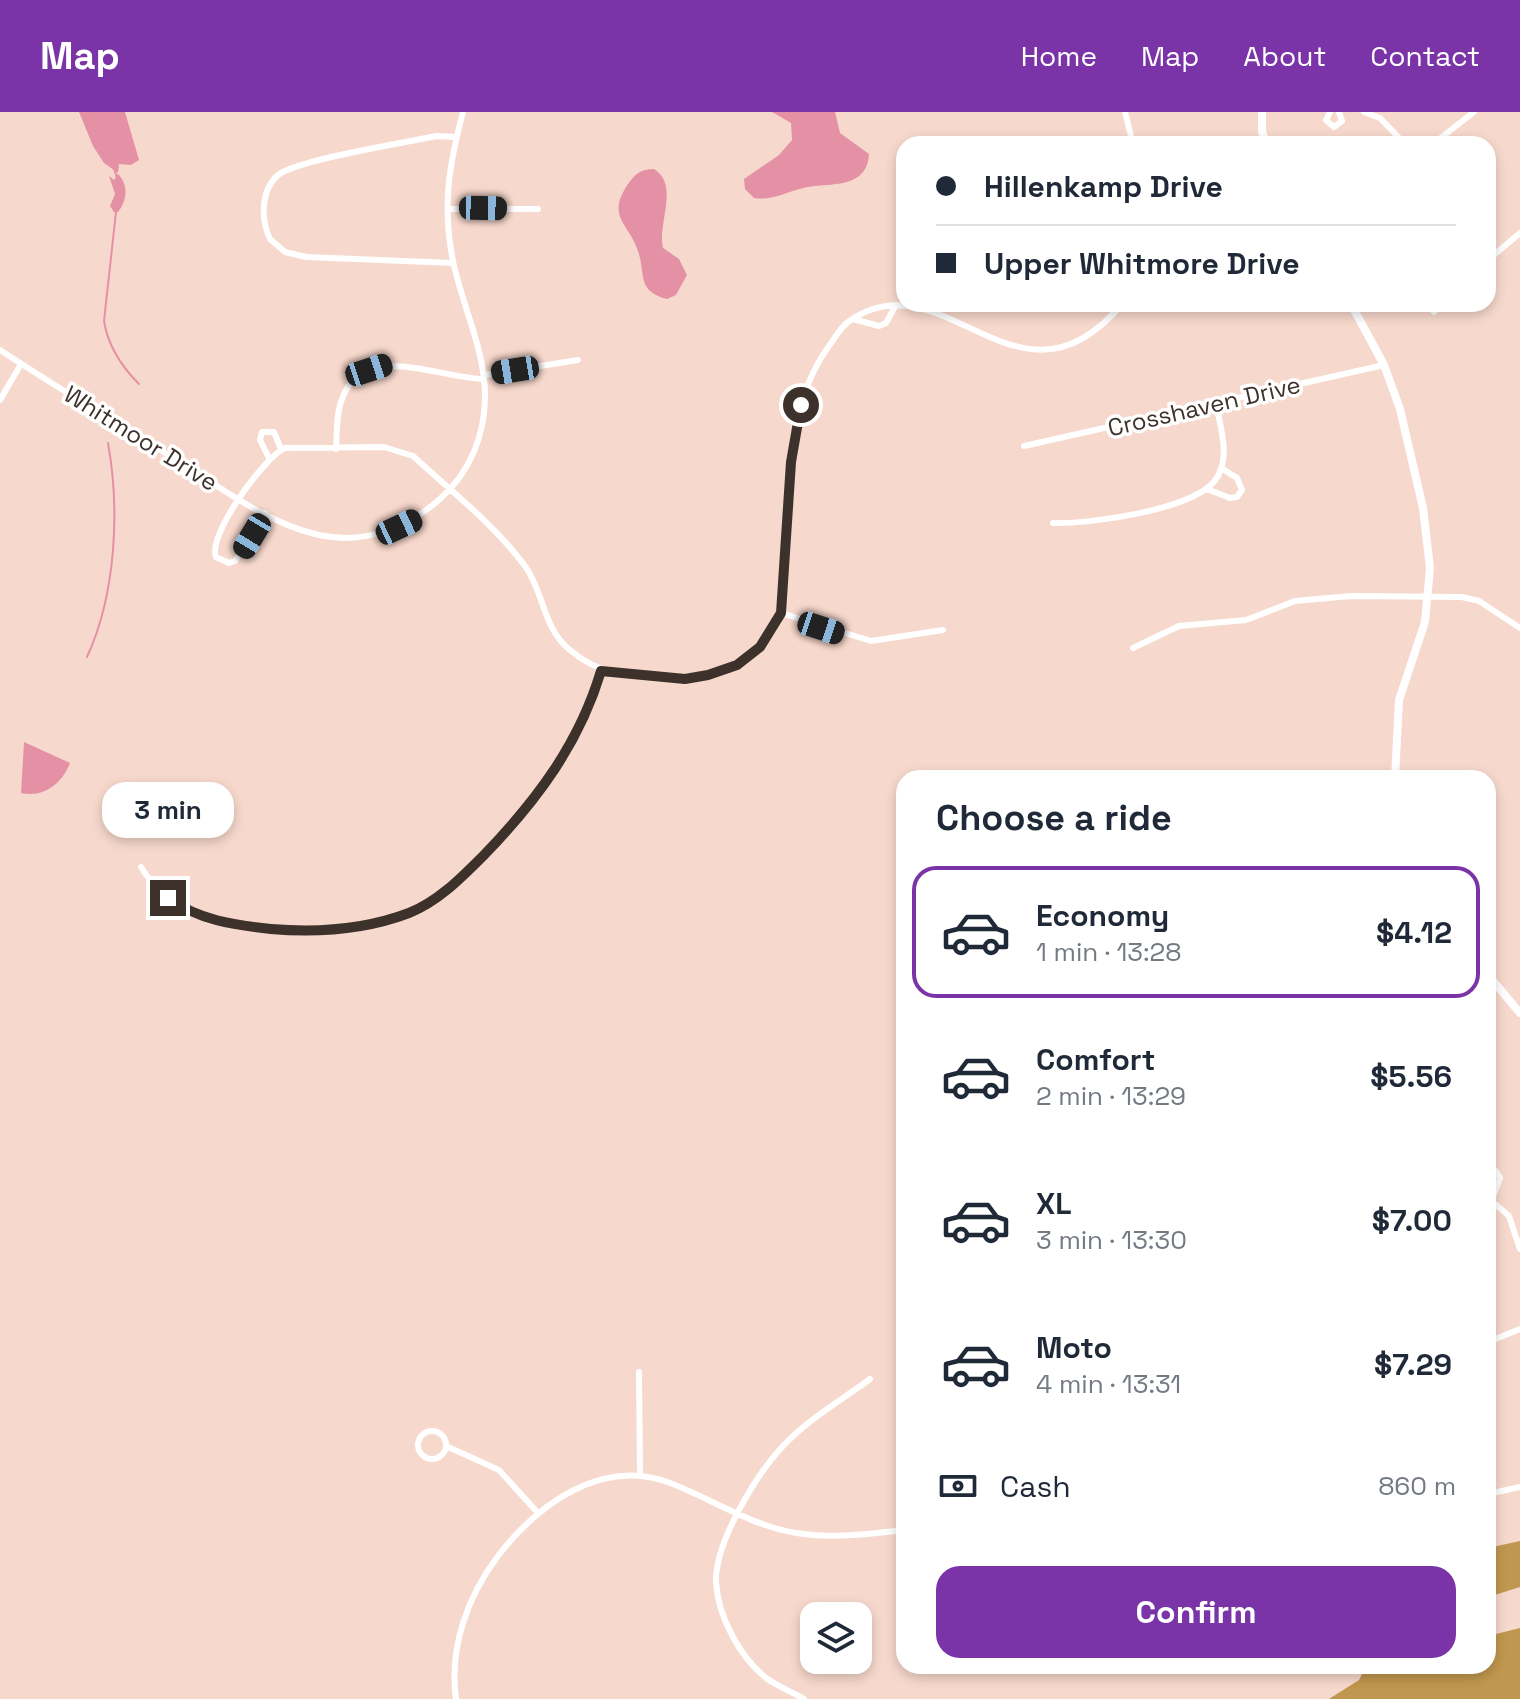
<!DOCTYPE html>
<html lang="en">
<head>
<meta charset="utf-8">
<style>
	body { margin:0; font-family:"Space Grotesk",sans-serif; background:#f6f6f7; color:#1f2937; height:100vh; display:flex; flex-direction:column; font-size:30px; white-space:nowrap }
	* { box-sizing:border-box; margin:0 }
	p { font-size:26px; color:#747a83 }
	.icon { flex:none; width:44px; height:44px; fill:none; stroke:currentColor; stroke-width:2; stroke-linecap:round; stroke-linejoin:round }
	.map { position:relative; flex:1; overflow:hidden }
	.sheet { position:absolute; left:896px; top:658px; width:600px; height:904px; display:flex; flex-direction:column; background:#fff; border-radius:24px; box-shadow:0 4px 12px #0003 }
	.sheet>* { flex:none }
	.hud { position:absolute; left:896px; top:24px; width:600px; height:176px; border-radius:24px; box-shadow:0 4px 12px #0003; display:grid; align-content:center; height:176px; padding:0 40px; background:#fff }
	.fabs { position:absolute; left:800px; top:1490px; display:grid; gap:16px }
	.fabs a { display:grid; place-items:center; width:72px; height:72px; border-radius:16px; background:#fff; box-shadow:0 4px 12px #0003; font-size:40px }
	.end { position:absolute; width:36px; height:36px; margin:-18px; border:10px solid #3d312c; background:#fff; box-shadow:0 0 0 4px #fff }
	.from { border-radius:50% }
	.bubble { position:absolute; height:56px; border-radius:24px; background:#fff; box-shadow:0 4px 12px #0003; font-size:26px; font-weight:800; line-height:56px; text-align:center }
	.car { position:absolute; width:24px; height:48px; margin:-24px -12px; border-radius:10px; box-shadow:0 0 6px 2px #0007; background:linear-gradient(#222 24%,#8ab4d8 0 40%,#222 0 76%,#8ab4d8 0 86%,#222 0) }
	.hud b { display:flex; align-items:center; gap:28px; height:76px; font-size:30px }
	.hud b+b { border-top:2px solid #e0e1e3 }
	.hud i { width:20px; height:20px; background:#1f2937 }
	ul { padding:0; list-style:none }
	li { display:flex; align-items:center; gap:24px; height:132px; margin:0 16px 12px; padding:0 24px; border:4px solid transparent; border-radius:24px }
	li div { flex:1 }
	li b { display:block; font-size:30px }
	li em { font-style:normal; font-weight:800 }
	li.selected { border-color:#7a34a7 }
	li>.icon { width:72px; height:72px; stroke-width:1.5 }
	h2 { padding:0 40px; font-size:36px; line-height:96px }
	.pay { display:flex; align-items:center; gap:20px; height:88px; padding:0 40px; font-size:30px }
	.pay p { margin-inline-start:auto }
	.cta { display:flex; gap:16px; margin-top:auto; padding:16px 40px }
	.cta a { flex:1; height:92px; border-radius:24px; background:#7a34a7; color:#fff; font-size:32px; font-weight:800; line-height:92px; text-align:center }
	header { display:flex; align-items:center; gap:48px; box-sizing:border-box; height:112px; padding:0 40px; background:#7a34a7; color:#fff }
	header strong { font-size:38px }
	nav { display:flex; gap:44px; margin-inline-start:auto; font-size:28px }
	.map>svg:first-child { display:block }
	.forest { fill:#c0974e }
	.water { fill:#e591a5 }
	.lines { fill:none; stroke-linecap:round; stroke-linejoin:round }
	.stream { stroke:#e591a5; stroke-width:2 }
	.minor { stroke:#fff; stroke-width:6 }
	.tertiary { stroke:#fff; stroke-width:8 }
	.route { stroke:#3d312c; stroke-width:10 }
	.labels { text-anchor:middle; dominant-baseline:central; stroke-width:7; stroke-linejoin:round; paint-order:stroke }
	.street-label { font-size:24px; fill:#3d312c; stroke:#fff }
</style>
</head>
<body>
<header>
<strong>Map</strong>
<nav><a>Home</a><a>Map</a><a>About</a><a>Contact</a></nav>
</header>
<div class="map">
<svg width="1520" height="1587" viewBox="0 0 1520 1587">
	<rect width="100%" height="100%" fill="#f7d8cc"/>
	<path class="forest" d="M1520 1429V1475L1488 1485V1436Z
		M1520 1516V1587H1329L1359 1568 1366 1554H1488V1524Z"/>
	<path class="water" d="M79 0H125L139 48 131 53 119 52 118 61 104 51 93 34Z
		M772 0H835L840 21 869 42C867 79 827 70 803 76 787 80 770 89 754 86L745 77 744 67 779 43 792 28 791 11Z
		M654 57C680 73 657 112 663 136L679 147 687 163 676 183 667 187C636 179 646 162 638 139 628 110 606 105 628 72 635 62 641 57 654 57Z
		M118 62C129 73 127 89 118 100H114L110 94 115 82 109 64 114 68Z
		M24 630 70 651C62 672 43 686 21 681Z"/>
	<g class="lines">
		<path class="stream" d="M113 53 117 66
			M116 100 104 209C108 234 121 254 139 272
			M87 545C116 482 120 398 108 331"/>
		<path class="minor" d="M1125 0 1133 32
			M1330 0 1326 8 1334 15 1342 9 1339 0
			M1364 0 1380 6 1405 32
			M1433 32 1474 0
			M448 97H538
			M1488 148 1520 121
			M453 151 306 145 285 140 270 127C261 108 260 79 278 63 297 48 407 30 437 24L456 25
			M1426 192 1434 200 1442 192
			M853 207 879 214 886 211 896 193
			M0 238C59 277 120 313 180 350 222 377 269 412 319 423 364 433 408 416 441 386 470 360 485 323 485 284 485 238 462 193 453 149 442 94 449 53 463 0
			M484 263 578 248
			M0 288 21 252
			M1024 334 1384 253
			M336 337C337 321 336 302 342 287 363 228 441 267 484 267
			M269 346 260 328 262 320H274L281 337
			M1207 377 1230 386 1237 385 1242 378 1237 366 1221 356
			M265 401 235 449 229 451 216 445C207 424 264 345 285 336L384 335 413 344C451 379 494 412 525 454 544 480 543 517 570 538 603 566 631 563 672 566 713 568 748 554 769 519 773 512 780 505 781 498 785 481 784 461 785 444 789 374 786 292 829 234 835 226 840 216 848 210 944 141 1018 316 1122 192
			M1053 411C1089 412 1200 398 1218 364 1230 341 1220 315 1216 291
			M781 501 871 529 943 518
			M1133 536 1179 514 1246 508 1295 489 1351 484 1462 485 1479 489 1520 516
			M141 755C167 798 212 811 260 816 311 820 361 820 409 801 438 789 459 768 481 746 535 691 578 633 601 559
			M1488 1059H1496L1500 1066 1492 1087
			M1488 1086 1509 1104 1520 1137
			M1488 1230 1520 1217
			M639 1260 640 1362
			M418 1333a14 14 0 1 1 28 0a14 14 0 1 1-28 0Z
			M446 1334 499 1358 538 1401
			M1488 1382 1520 1375
			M456 1587C449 1536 467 1485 498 1444 538 1392 602 1345 670 1371 702 1383 733 1402 765 1413 812 1430 856 1423 904 1418
			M804 1587C792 1580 777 1574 766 1566 740 1545 718 1505 716 1470 715 1430 756 1363 783 1334 807 1308 842 1288 870 1267"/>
		<path class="tertiary" d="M1262 0V20L1267 32
			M1351 192 1384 253 1400 297 1423 396 1430 456 1425 510 1399 588 1395 666
			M1488 863 1520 901"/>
	</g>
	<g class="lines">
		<path class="route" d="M168 786C199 808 233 813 271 817 318 821 364 818 409 801 439 789 462 765 485 742 537 688 579 632 601 559L685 567 708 563 737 553 760 535 781 501 791 350 801 293"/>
	</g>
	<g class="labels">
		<g class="street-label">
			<text transform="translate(1204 294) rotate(-13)">Crosshaven Drive</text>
			<text transform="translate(141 326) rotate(32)">Whitmoor Drive</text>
		</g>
	</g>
</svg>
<div class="fabs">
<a><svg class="icon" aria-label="layers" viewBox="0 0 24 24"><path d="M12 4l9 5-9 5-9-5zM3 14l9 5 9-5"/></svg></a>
</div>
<i class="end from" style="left:801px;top:293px"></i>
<i class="end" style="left:168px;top:786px"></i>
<div class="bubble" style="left:102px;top:670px;width:132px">3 min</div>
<i class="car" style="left:483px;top:96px;rotate:91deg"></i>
<i class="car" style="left:369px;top:258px;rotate:72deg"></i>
<i class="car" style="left:515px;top:258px;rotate:261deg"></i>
<i class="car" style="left:399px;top:415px;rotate:65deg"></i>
<i class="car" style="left:252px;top:424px;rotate:211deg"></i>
<i class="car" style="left:821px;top:516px;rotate:108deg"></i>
<div class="hud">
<b><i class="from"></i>Hillenkamp Drive</b>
<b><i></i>Upper Whitmore Drive</b>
</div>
<section class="sheet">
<h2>Choose a ride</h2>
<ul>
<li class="selected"><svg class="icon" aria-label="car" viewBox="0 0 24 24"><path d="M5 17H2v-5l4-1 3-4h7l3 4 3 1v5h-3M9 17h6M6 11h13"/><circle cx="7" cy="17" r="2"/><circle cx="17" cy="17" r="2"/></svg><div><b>Economy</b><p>1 min · 13:28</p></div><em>$4.12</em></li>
<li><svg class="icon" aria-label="car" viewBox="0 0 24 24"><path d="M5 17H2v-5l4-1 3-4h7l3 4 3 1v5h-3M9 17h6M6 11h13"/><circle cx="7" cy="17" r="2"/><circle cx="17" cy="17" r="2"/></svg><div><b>Comfort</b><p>2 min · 13:29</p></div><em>$5.56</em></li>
<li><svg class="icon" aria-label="car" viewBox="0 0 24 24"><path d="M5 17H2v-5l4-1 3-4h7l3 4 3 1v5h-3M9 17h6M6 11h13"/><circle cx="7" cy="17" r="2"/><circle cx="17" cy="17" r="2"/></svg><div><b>XL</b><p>3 min · 13:30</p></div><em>$7.00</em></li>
<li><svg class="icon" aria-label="car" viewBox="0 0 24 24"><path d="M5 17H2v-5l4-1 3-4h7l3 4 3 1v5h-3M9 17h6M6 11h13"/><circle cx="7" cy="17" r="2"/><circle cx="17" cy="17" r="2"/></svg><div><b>Moto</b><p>4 min · 13:31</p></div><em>$7.29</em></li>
</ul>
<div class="pay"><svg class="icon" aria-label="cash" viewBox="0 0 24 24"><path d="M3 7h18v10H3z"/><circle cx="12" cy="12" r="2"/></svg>Cash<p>860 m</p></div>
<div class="cta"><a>Confirm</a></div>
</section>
</div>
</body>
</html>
